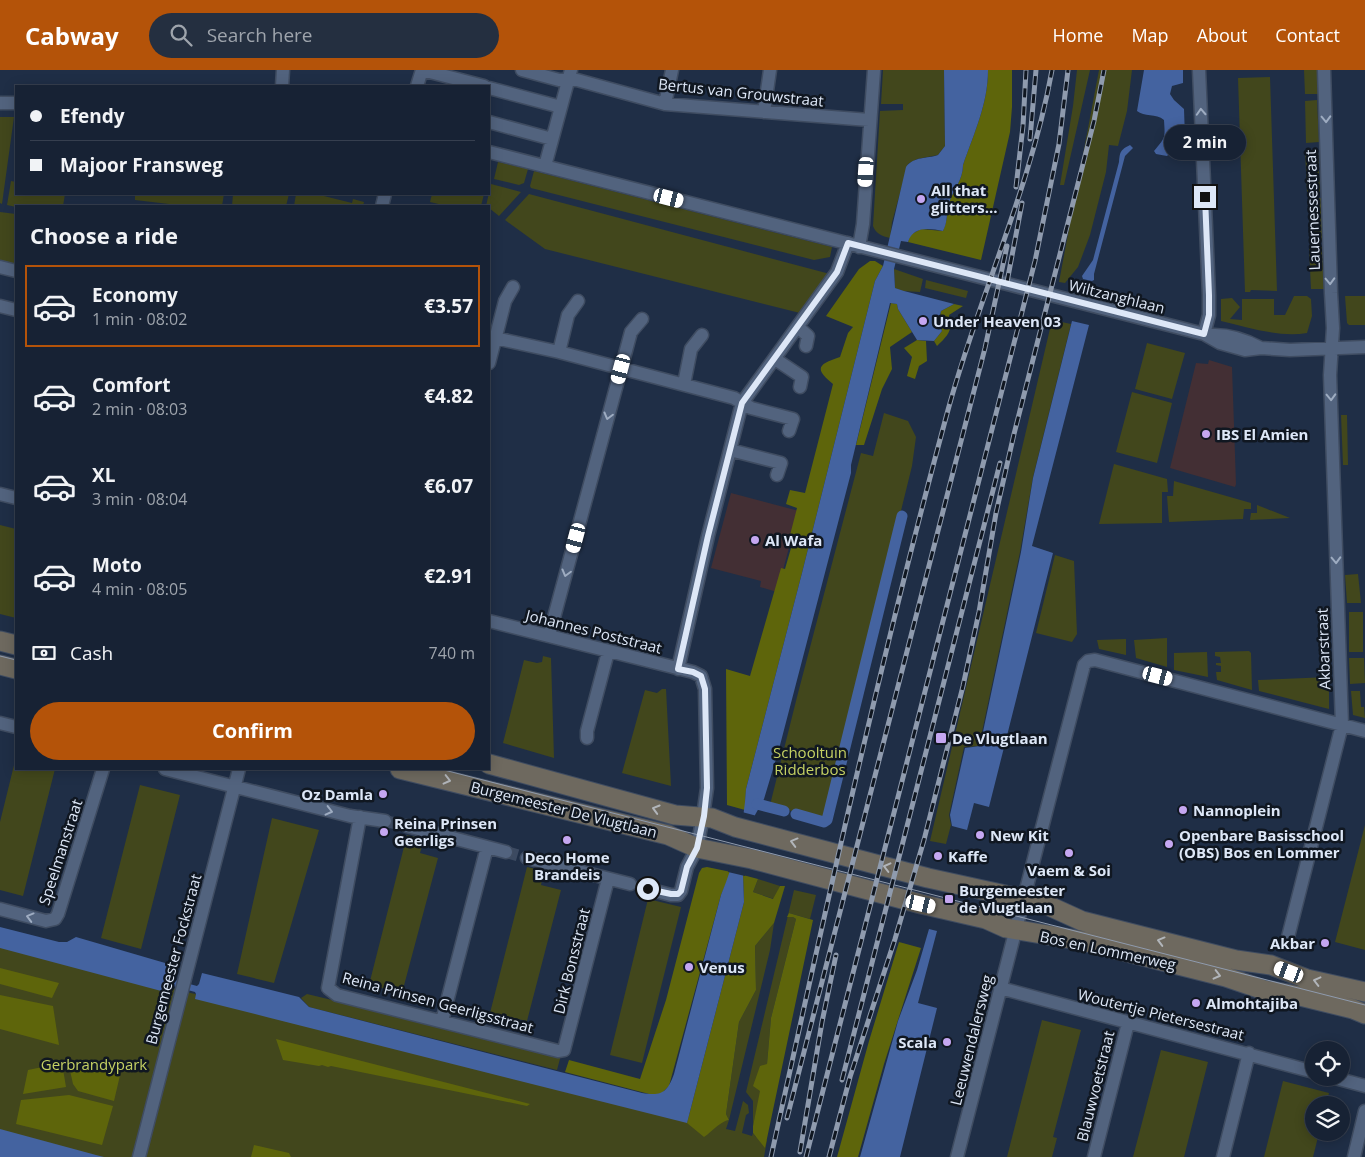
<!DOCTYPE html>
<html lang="en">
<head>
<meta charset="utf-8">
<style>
	body { margin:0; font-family:"Open Sans",sans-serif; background:#242f40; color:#f1f3f6; height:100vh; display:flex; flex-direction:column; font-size:19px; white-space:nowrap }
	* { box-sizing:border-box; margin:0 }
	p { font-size:16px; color:#9ea4ac }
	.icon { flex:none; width:28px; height:28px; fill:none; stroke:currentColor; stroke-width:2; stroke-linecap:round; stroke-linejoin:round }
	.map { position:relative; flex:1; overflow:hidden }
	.side { position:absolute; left:15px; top:135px; width:475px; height:565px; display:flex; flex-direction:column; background:#172234; border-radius:0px; box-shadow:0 2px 12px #0003,0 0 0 1px #363f4f }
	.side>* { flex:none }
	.banner { position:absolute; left:15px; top:15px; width:475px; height:110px; border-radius:0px; box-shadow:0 2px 12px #0003,0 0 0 1px #363f4f; display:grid; align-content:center; height:110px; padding:0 15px; background:#172234 }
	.buttons { position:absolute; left:1305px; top:971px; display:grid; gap:10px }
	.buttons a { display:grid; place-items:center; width:45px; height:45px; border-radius:50%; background:#172234; box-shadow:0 2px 12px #0003,0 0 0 1px #363f4f; font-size:25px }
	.end { position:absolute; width:22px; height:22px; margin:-11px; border:6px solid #dde7f7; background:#111; box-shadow:0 0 0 2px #111 }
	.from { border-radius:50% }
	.bubble { position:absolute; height:35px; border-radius:18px; background:#172234; box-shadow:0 2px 12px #0003,0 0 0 1px #363f4f; font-size:16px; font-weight:700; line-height:35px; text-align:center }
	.car { position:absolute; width:15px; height:30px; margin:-15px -8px; border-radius:6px; box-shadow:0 0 4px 1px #0007; background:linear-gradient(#fff 24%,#345 0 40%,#fff 0 76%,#345 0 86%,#fff 0) }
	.banner b { display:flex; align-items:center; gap:18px; height:48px; font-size:19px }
	.banner b+b { border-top:1px solid #363f4f }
	.banner i { width:12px; height:12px; background:#f1f3f6 }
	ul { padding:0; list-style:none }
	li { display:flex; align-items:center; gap:15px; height:82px; margin:0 10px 8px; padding:0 5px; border:2px solid transparent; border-radius:0px }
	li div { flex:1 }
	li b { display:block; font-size:19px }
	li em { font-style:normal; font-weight:700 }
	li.on { border-color:#b45309 }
	li>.icon { width:45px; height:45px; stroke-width:1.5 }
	h2 { padding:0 15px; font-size:22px; line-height:60px }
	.pay { display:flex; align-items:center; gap:12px; height:55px; padding:0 15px; font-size:19px }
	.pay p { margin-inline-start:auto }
	.action { display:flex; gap:10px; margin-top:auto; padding:10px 15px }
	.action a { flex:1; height:58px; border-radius:30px; background:#b45309; color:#fff; font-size:20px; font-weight:700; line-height:58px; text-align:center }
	header { display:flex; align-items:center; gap:30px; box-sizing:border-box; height:70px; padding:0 25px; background:#b45309; color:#fff }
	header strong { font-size:24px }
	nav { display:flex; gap:28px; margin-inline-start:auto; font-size:18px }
	.search { width:350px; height:45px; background:#242f40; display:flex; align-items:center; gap:12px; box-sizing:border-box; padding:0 18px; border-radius:28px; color:#9ea4ac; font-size:19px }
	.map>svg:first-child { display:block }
	.commercial { fill:#432f34 }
	.green { fill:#42471c }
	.forest { fill:#5e650b }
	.water { fill:#4463a0 }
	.pier { fill:#1f2e46 }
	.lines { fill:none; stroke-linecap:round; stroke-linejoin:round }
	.canal { stroke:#4463a0; stroke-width:11 }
	.street-tunnel { stroke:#3c4a61; stroke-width:12; stroke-dasharray:12 6; stroke-linecap:butt }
	.street-casing { stroke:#3f4c61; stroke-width:15 }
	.secondary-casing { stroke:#3f4c61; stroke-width:21 }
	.street { stroke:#52637e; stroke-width:12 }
	.secondary { stroke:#6e695f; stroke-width:19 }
	.tram { stroke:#8f9bae; stroke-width:1 }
	.rail-casing { stroke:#8f9bae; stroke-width:5 }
	.rail { stroke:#101721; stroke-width:3; stroke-dasharray:9; stroke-linecap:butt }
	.oneway { stroke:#9eacc1 }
	.oneway2 { stroke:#b1b5ba }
	.route { stroke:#dde7f7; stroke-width:6 }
	.poi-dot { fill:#c5a7f1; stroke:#101721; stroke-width:2 }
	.labels { text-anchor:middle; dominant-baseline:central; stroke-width:5; stroke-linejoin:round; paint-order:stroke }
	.street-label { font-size:15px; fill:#dde7f7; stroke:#101721 }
	.poi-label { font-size:15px; font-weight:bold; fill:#dde7f7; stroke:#101721; text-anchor:start }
	.park-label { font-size:15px; fill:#c5d163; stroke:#101721 }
</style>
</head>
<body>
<header>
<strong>Cabway</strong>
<div class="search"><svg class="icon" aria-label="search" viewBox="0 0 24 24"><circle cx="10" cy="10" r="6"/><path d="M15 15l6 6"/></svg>Search here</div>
<nav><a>Home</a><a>Map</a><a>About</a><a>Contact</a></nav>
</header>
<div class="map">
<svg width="1365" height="1087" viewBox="0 0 1365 1087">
	<rect width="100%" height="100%" fill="#1f2e46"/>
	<path class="commercial" d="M1209 290 1232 297 1236 414 1235 417 1170 398 1196 293 1208 294Z
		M731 423 799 441 777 522 760 517 761 511 711 498Z"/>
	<path class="green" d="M883 0H944L945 76 938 85 917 89 908 94 892 152 890 168C882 166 876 164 873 156L880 41 903 40V34H881Z
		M1077 0H1090L1064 115H1060L1073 36Z
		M1099 0H1132L1127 41 1118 76 1109 75 1106 102 1090 165 1078 197 1065 213 1059 212Z
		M1304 0H1317L1318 24H1305Z
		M1270 7 1277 221 1251 220 1250 222H1245L1238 8Z
		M1317 30 1319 72 1306 73 1305 31Z
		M0 47H14L2 134 0 133Z
		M1305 80H1318L1320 122H1307Z
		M498 92 528 99 524 113 519 115 494 109Z
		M534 101 832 177 830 187 814 190 531 118 530 116Z
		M11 111 16 112V124H65L63 136 16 137 7 135Z
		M491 114 521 122 499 146 489 138V136H486Z
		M135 124H224L222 136H186L135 130Z
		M233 124H289L286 136H232Z
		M296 124H316L352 133 353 129 364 132 363 136H294Z
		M432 124H484L481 136H447L430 132Z
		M529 124 830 204 804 244 545 179 505 150Z
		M1321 128 1323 170 1310 171 1309 129Z
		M0 142 16 144V195L0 191Z
		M1309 177H1322L1324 219H1311Z
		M894 199 923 209 920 222 903 221 895 218Z
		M926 210 968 221 966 228 925 218Z
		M1294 226H1307L1311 229 1312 246 1307 263C1279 268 1248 257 1221 251V229L1232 228 1240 237 1230 249 1242 250V229H1274V245H1285Z
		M1345 226H1365V255H1349L1347 253Z
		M1052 250 1071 254 1033 407 1020 482 979 676 964 677 949 745 951 755 946 774 930 771Z
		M1147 273 1185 283 1172 329 1135 319Z
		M1132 322 1172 333 1157 393 1116 382Z
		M884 343 908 351 916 367 912 396 825 750 770 735 797 627 861 383 873 386Z
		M1341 345H1347L1348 395H1343Z
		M1114 394 1167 409 1168 422H1162V453L1099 454Z
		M1174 411 1251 433V439H1244L1243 449 1169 452 1167 426H1173Z
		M1257 435 1290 448 1250 450 1251 443H1257Z
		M0 455 16 459V548L0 544Z
		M1055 485 1074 491 1077 564 1072 572 1036 563Z
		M1358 504 1361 533H1347L1345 505Z
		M1349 542H1363V582H1349Z
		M1167 568V597L1136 588 1134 570Z
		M1126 569V585L1099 579 1097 570Z
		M1249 581 1251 583 1252 620 1217 610 1216 602H1221V596L1216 595V593H1221L1220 587 1215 586V582Z
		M1207 582 1208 607 1174 600V583Z
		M543 586 551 588 554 688 503 673 524 590 537 593 542 592Z
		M1349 588H1364L1365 613 1350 614Z
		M1329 607V639L1259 621 1258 610Z
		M662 619H666L671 716 622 703 645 620 657 623Z
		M1351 621H1360L1361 637H1364L1365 648 1353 645Z
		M16 687V699H55L23 826 0 820V752Z
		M140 715 180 725 141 879 101 868Z
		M272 748 319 760 274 913 237 904Z
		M1365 755V880L1335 872Z
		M407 765 424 769 420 783 438 788 402 923 369 915Z
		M527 797 544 801 541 815 561 820 527 951 490 943Z
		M758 809 780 816 774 829 753 822Z
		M794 820 816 825 810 849 789 843 788 847H793L796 849 771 948 767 994 753 1056V1031L746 1022Z
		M648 829 681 837 642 993 610 985Z
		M774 853 770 880 729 1050 726 1059 735 1061 743 1031 748 1035 749 1043 746 1045 742 1063 752 1066 753 1063 756 1067 767 1070 764 1087H73L0 1069V872L191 923 721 1052 729 1050 726 1044 739 952 756 920 755 876Z
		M307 924 561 985 557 1000 309 937 301 928Z
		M1042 950 1081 960 1053 1067 1057 1068 1052 1087H1007Z
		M1161 980 1208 992 1184 1087H1133Z
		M1283 1011 1329 1023 1326 1035H1314V1062L1319 1063 1313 1087H1264Z"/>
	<path class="forest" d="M988 0H1012V37L1010 62 981 190 908 172 910 165 921 159 943 161C948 150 946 144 949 133 953 120 963 110 963 95 974 63 988 34 988 0Z
		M870 191H875L883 196 875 211 802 503 746 719 745 740 727 735 726 599 750 606 781 498 785 499 793 471 789 469 797 438 786 434 790 420 805 423 833 314C813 298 819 294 840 287L848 263 853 257 826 246 859 199Z
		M891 233 897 234 898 239 912 262 890 277 892 299 882 319 864 375H856Z
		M954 234 963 236 949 245C953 261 948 265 937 276L934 271 942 261 938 253 941 241Z
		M917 270 926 271 927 291 919 296 915 309 907 306 912 287 904 278Z
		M707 797 731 802 721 825 669 1016 661 1024 653 1025 565 1002 569 990 640 1009 666 930 699 803 702 798Z
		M743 805 758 809 753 822 773 829 780 816H785L774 853 755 876 756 920 739 952 726 1044 729 1050C719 1052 713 1061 704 1067L687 1053 744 832Z
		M789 843 813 850 765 1078 753 1063V1056L760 1021 753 1016 760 996 767 994 771 948 796 849 793 847H787Z
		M899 872 921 878 884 994 858 1087H837L869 971Z
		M0 898 59 913 52 928 0 914Z
		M0 925 53 936 59 975 0 959Z
		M276 969 530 1034 527 1036 331 996 328 997 322 995 319 996 283 990Z
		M62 993 66 1017 23 1024 28 1000Z
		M69 996 121 1001 114 1031 78 1021 73 1014Z
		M69 1025 113 1036 102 1075 16 1054 21 1030Z
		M254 1075 289 1083 291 1087H251Z"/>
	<path class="water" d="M944 0H988C988 34 974 63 963 95 963 110 953 120 949 133 946 143 948 152 943 161 929 158 913 156 908 172L901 171 894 199 895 218 904 221 954 234 941 241 938 253 942 261 934 271 917 270 898 239 897 234 890 233 851 395V403L779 679 764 729 755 745 743 805 744 832 687 1053 195 929 196 924 195 922 169 915 167 917 165 922 0 878V857L59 872H67L76 867 172 895 169 906 171 909 197 916 199 914 202 903 299 927 309 937 642 1023C662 1026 667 1023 674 1004L721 825C735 791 744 755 746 719L802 503 875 211 883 196 906 97C914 86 927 89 938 85L945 76Z
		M1144 0H1183V13L1172 16 1170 24 1174 30 1184 39 1185 68 1167 86 1156 84 1154 81C1166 67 1165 68 1164 50 1156 43 1144 47 1137 41Z
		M1130 75 1133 78 1125 86 1094 204V210L1092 211 1083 209 1082 206 1093 190 1119 92C1120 82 1120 80 1130 75Z
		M1072 251 1089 255 1032 476 1053 483 989 737 974 733 967 760 952 756 950 745 965 678 980 676 1021 482 1033 408Z
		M929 859 937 861 918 933 937 938 900 1087H860L898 951 917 900Z
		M0 1059 96 1085 104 1087H0Z"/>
	<path class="pier" d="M742 742 757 746 745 806 728 802Z"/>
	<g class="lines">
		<path class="canal" d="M757 734 784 741
			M796 744 824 752 827 750 902 446"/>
		<path class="street-tunnel" d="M385 751 407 756
			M506 782 527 788"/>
		<g class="street-casing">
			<path id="street" d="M422 0 484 16
				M522 0 559 10H577L665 34 869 50
				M1199 0 1209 225V245L1204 264
				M282 16 283 0
				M417 16 422 0
				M489 18 561 37
				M0 33H16
				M665 34 672 0
				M764 42 770 0
				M489 52 552 69
				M489 82 1204 264 1220 273 1245 280 1261 278 1290 280 1365 277
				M545 96 571 0
				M382 136 385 124
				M859 177 863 154 874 0
				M0 197 16 201
				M0 236 16 240
				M798 257 808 266 806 276
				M1211 265C1228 264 1246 270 1261 278
				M495 268 559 282 734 328 751 338 793 349 789 361
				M559 282 568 245 578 231
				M775 289 802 307 800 317
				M489 293 505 231 513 217
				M684 314 691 279 702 265
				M730 380 781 393 777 405
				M0 424 16 428
				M489 551 693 602 701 606 705 619 707 718 703 746 697 778 687 797 681 821 678 825H671L648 819
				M549 566 631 262 642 249
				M678 599 708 466 742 333 837 202 848 173
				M0 653 16 657
				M587 668V661L608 582
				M165 699 350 746 385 751
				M360 747 328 918 337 925 558 981 564 980 608 809
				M407 756 506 782
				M527 788 630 814
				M0 839 46 851 55 849 58 844 103 699
				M1287 871 1342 655 1330 305 1333 258 1331 223 1324 0
				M1000 918 1314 1002
				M442 951 487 777
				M1335 1008 1365 1016
				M139 1087 239 699
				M957 1087 1084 595 1088 591 1095 590 1365 661
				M1094 1087 1128 953
				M1223 1087 1249 983
				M1354 1087 1365 1041"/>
		</g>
		<g class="secondary-casing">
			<path id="secondary" d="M0 571 16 575
				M0 595 16 599
				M489 694 675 745 712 748 735 757 856 789 928 808 1024 829 1049 836 1082 851 1236 890 1271 895 1307 909 1365 922
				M400 699 668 765 697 778 752 789 921 834 986 849 1006 858 1083 871 1226 907 1264 920 1300 926 1353 939 1365 944"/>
		</g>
		<use href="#street" class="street"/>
		<use href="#secondary" class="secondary"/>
		<path class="tram" d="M0 586 16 590
			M440 699 1365 935"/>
		<g class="rail-casing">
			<path id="rail" d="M1030 69 1036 0
				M1016 117 1023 56 1026 0
				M1007 212 1022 133
				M842 1010 1000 393
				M787 1048 985 278 1007 176
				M800 1082 822 952 836 885
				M771 1087C826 837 881 587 948 340 979 226 1031 117 1052 0
				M806 1087 1035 191 1059 74 1068 0
				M829 1087 850 1007 895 869 924 770 963 616 979 542 996 443 1014 364 1094 51 1104 0"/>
		</g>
		<use href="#rail" class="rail"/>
	</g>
	<defs><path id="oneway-chevron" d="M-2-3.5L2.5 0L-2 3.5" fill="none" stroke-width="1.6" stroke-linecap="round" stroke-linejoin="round" transform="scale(1.25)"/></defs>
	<g class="oneway">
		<use href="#oneway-chevron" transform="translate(1201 42) rotate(-93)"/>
		<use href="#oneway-chevron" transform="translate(1326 49) rotate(88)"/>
		<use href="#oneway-chevron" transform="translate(1330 211) rotate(88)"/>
		<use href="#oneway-chevron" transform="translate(1331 327) rotate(88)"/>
		<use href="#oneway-chevron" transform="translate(608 346) rotate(105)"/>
		<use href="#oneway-chevron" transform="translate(1336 490) rotate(88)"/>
		<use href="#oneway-chevron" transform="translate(566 503) rotate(105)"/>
		<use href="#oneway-chevron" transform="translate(329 741) rotate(14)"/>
		<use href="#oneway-chevron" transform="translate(30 847) rotate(-165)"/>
	</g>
	<g class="oneway2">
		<use href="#oneway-chevron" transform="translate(447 710) rotate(14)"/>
		<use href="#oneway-chevron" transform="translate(656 739) rotate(-164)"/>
		<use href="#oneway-chevron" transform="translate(794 772) rotate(-165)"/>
		<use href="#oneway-chevron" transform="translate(887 797) rotate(-166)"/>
		<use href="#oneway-chevron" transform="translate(1161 871) rotate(-165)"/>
		<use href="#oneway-chevron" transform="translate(1217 905) rotate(14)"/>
		<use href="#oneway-chevron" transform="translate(1317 911) rotate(-166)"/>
	</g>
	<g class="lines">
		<path class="route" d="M648 819 671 824H678L681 821 687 797 697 778 704 746 707 718 705 619 701 606 693 602 678 599 708 466 742 333 837 202 848 173 1204 264 1209 245V225L1205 127"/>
	</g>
	<g class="poi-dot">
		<circle cx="921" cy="129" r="5"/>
		<circle cx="923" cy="251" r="5"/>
		<circle cx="1206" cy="364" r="5"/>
		<circle cx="755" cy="470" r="5"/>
		<rect x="935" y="662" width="12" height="12" rx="2.5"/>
		<circle cx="383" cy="724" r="5"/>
		<circle cx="1183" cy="740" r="5"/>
		<circle cx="384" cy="762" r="5"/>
		<circle cx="980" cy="765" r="5"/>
		<circle cx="567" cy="770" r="5"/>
		<circle cx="1169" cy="774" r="5"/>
		<circle cx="1069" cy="783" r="5"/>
		<circle cx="938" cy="786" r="5"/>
		<rect x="944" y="824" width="10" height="10" rx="2.5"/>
		<circle cx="1325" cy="873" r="5"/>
		<circle cx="689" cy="897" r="5"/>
		<circle cx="1196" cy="933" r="5"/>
		<circle cx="947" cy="972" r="5"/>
	</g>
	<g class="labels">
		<g class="street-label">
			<text transform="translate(741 22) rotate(6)">Bertus van Grouwstraat</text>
			<text transform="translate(1312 140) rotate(-92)">Lauernessestraat</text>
			<text transform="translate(1117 226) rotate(14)">Wiltzanghlaan</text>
			<text transform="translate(594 561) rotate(14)">Johannes Poststraat</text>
			<text transform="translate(1323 579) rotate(-92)">Akbarstraat</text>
			<text transform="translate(564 739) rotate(14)">Burgemeester De Vlugtlaan</text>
			<text transform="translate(60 782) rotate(-72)">Speelmanstraat</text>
			<text transform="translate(1108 880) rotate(12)">Bos en Lommerweg</text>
			<text transform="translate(173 889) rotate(-75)">Burgemeester Fockstraat</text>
			<text transform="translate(571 891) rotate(-76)">Dirk Bonsstraat</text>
			<text transform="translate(438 932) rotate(15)">Reina Prinsen Geerligsstraat</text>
			<text transform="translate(1161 944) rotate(14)">Woutertje Pietersestraat</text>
			<text transform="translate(971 970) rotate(-76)">Leeuwendalersweg</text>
			<text transform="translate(1095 1016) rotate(-76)">Blauwvoetstraat</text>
		</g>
		<g class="poi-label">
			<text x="931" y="120">All that<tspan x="931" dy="17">glitters...</tspan></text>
			<text x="933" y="251">Under Heaven 03</text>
			<text x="1216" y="364">IBS El Amien</text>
			<text x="765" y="470">Al Wafa</text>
			<text x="952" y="668">De Vlugtlaan</text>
			<text x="373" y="724" text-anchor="end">Oz Damla</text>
			<text x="1193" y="740">Nannoplein</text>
			<text x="394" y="753">Reina Prinsen<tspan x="394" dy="17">Geerligs</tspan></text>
			<text x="990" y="765">New Kit</text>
			<text x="1179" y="765">Openbare Basisschool<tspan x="1179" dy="17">(OBS) Bos en Lommer</tspan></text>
			<text x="948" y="786">Kaffe</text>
			<text x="567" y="787" text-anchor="middle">Deco Home<tspan x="567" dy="17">Brandeis</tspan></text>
			<text x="1069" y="800" text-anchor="middle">Vaem &amp; Soi</text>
			<text x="959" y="820">Burgemeester<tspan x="959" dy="17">de Vlugtlaan</tspan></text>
			<text x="1315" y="873" text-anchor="end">Akbar</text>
			<text x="699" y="897">Venus</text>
			<text x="1206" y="933">Almohtajiba</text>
			<text x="937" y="972" text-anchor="end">Scala</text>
		</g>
		<g class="park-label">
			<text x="810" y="682">Schooltuin<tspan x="810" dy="17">Ridderbos</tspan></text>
			<text x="94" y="994">Gerbrandypark</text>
		</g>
	</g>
</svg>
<div class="buttons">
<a><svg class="icon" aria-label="locate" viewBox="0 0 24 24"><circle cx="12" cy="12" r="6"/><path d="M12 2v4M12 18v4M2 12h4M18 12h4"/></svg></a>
<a><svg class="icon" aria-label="layers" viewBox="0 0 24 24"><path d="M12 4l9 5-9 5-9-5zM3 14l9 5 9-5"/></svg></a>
</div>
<i class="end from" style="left:648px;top:819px"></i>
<i class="end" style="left:1205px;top:127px"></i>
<div class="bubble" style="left:1164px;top:55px;width:82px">2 min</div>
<i class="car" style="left:866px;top:102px;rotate:184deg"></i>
<i class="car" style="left:669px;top:128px;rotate:104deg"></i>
<i class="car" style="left:621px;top:299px;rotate:195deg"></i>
<i class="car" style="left:576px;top:468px;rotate:195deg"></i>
<i class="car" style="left:1158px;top:606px;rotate:105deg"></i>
<i class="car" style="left:921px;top:834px;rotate:103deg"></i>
<i class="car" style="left:1289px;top:902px;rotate:291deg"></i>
<div class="banner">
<b><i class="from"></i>Efendy</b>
<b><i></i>Majoor Fransweg</b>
</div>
<section class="side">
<h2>Choose a ride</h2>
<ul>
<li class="on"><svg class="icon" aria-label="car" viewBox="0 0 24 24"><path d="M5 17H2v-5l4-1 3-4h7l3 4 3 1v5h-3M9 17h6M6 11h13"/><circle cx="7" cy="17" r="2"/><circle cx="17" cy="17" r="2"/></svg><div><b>Economy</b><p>1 min · 08:02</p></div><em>€3.57</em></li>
<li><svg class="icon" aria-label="car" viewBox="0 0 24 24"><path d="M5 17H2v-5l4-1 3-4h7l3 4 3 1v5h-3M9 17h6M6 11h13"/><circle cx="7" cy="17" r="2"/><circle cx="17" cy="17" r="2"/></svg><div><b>Comfort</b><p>2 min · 08:03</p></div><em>€4.82</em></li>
<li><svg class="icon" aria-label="car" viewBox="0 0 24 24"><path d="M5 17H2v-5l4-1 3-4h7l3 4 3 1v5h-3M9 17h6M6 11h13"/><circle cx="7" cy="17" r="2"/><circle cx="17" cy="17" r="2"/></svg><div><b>XL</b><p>3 min · 08:04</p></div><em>€6.07</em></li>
<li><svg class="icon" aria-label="car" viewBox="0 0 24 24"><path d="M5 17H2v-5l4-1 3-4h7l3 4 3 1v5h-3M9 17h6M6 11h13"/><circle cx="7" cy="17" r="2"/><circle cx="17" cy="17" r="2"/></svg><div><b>Moto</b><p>4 min · 08:05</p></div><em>€2.91</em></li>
</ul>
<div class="pay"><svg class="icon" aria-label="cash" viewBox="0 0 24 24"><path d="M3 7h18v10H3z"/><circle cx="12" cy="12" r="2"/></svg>Cash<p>740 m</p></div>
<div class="action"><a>Confirm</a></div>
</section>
</div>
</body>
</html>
